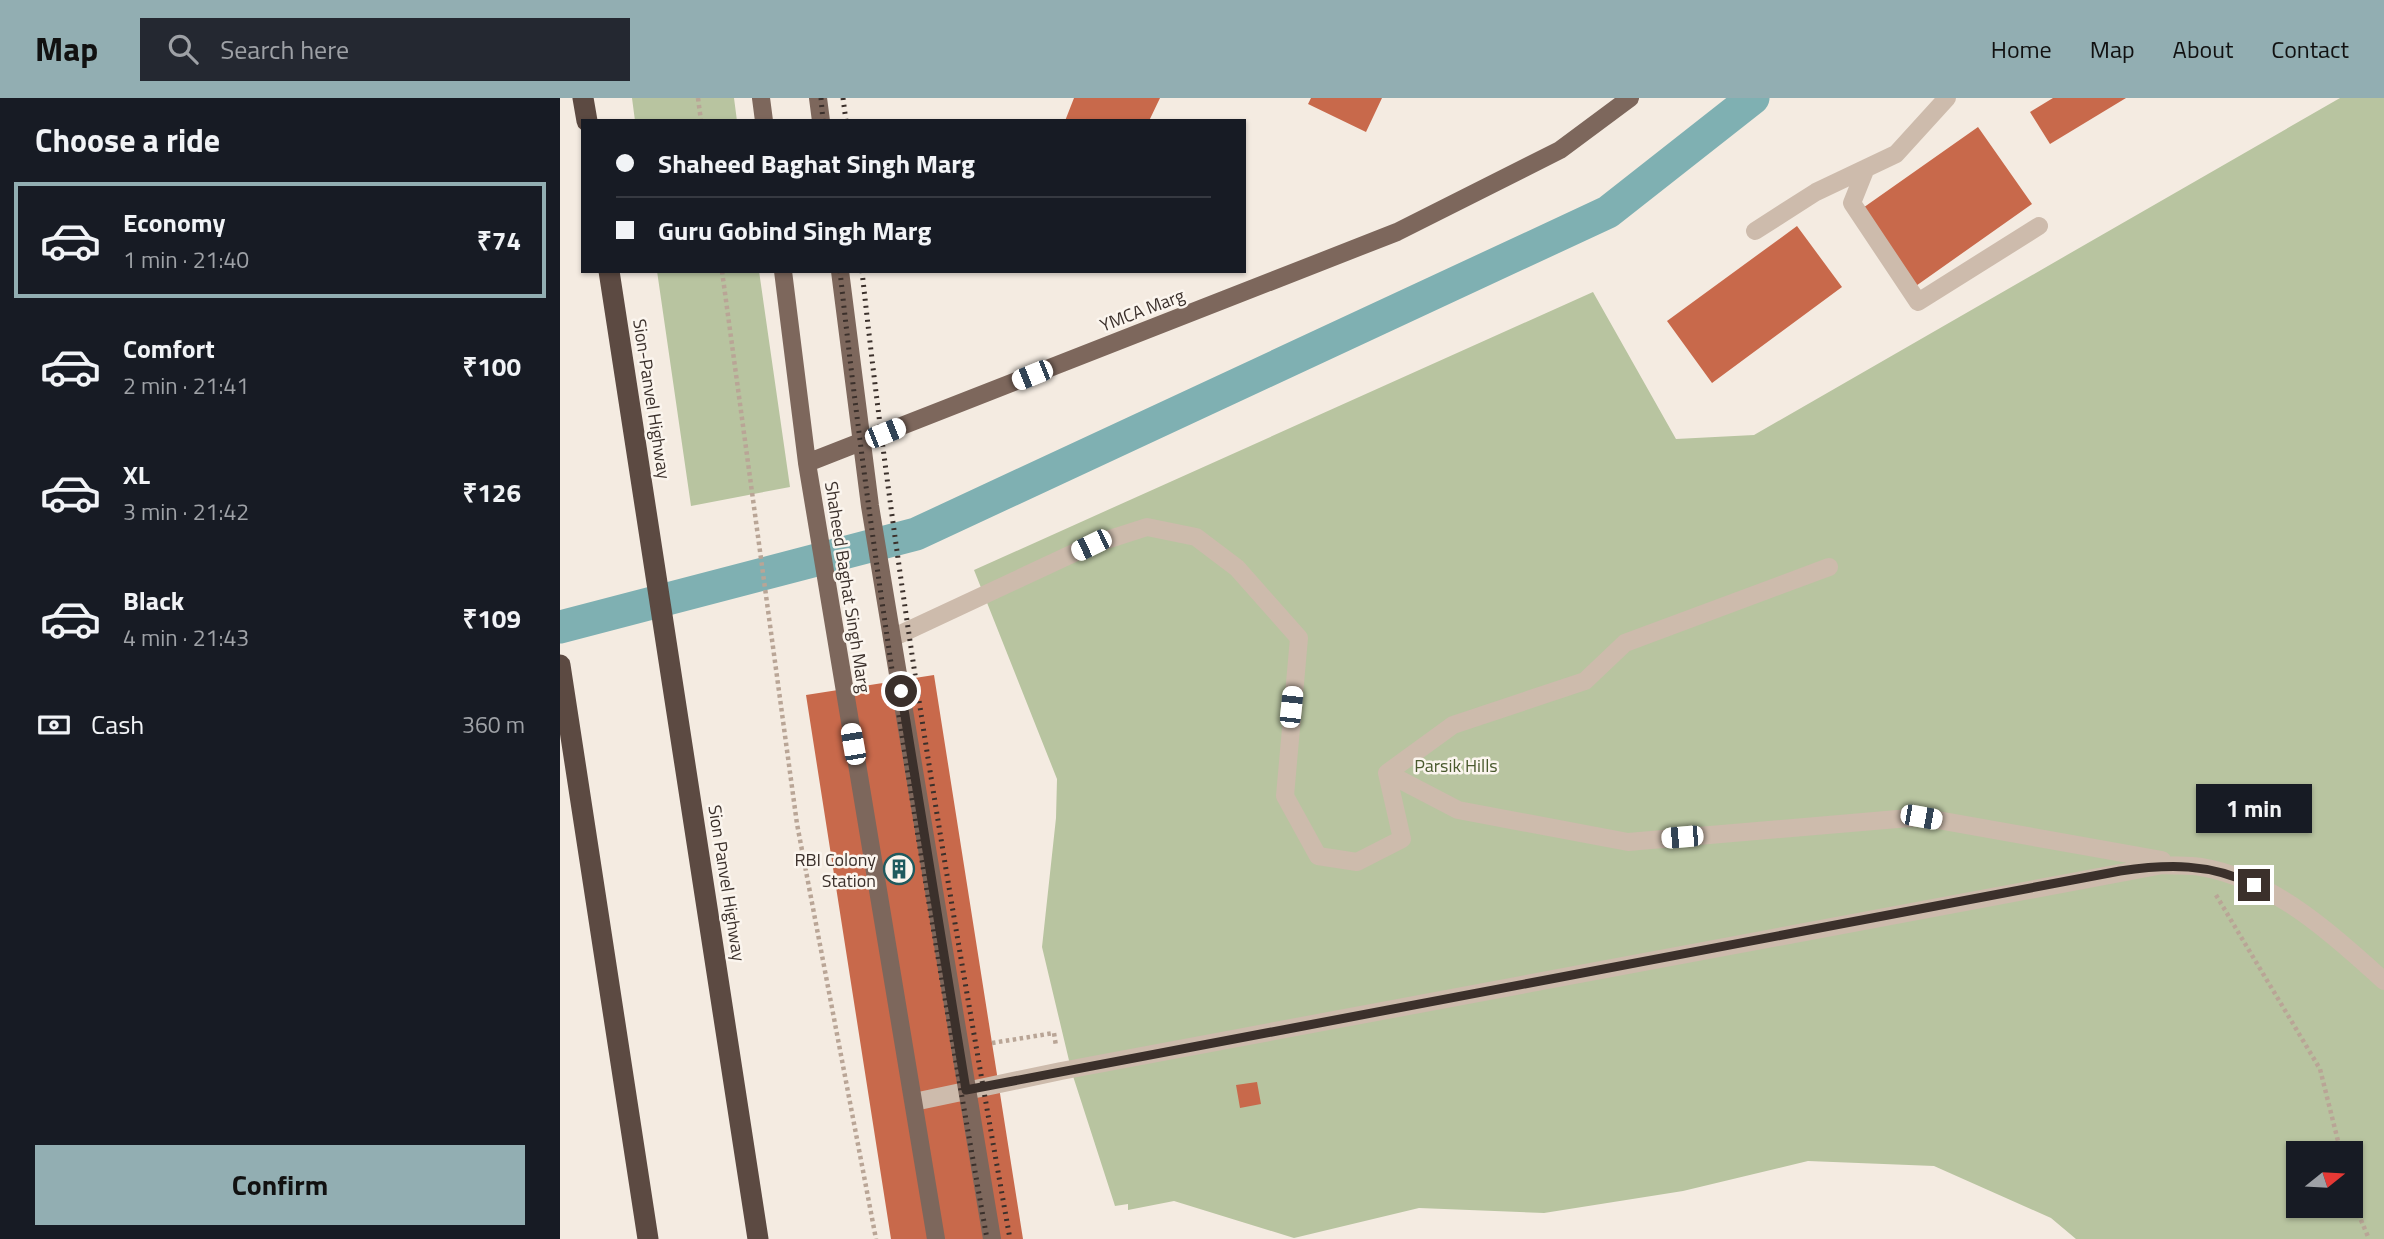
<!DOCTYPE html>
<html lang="en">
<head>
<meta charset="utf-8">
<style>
	body { margin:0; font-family:"Titillium Web",sans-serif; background:#242831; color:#f1f3f6; height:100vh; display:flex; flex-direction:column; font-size:26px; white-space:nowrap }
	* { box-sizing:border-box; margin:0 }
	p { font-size:23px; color:#9ea1a6 }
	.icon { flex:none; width:38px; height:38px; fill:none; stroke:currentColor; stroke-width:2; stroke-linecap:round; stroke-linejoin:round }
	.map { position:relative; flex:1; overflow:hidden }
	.side { display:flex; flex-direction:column; background:#171b24; width:560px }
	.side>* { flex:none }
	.banner { position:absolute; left:21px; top:21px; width:665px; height:154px; border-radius:0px; box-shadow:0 2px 5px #0004; display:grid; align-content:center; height:154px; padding:0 35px; background:#171b24 }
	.needle { width:46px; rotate:72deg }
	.fabs { position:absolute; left:1726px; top:1043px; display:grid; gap:14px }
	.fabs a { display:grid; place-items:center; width:77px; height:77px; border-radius:0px; background:#171b24; box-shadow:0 2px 5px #0004; font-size:35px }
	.end { position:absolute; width:32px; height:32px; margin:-16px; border:9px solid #3b302b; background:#fff; box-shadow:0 0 0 4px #fff }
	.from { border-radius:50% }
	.bubble { position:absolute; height:49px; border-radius:0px; background:#171b24; box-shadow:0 2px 5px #0004; font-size:23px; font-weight:700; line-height:49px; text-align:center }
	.car { position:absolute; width:21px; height:42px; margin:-21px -10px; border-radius:9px; box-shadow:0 0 5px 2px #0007; background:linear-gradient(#fff 24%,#345 0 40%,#fff 0 76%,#345 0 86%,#fff 0) }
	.banner b { display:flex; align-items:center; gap:24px; height:66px; font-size:26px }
	.banner b+b { border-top:2px solid #363941 }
	.banner i { width:18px; height:18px; background:#f1f3f6 }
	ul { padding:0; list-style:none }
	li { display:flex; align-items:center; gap:21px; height:116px; margin:0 14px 10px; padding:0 21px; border:4px solid transparent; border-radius:0px }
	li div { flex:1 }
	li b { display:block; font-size:26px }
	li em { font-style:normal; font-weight:700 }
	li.on { border-color:#92aeb2 }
	li>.icon { width:63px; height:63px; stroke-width:1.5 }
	h2 { padding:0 35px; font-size:32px; line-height:84px }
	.pay { display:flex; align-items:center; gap:18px; height:77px; padding:0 35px; font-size:26px }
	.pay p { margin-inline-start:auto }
	.primary-button { display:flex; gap:14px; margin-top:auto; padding:14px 35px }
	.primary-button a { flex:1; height:80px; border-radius:0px; background:#92aeb2; color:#111; font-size:28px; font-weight:700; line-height:80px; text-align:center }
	header { display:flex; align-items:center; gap:42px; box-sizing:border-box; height:98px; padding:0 35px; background:#92aeb2; color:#111 }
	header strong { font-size:33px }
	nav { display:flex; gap:38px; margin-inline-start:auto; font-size:24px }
	.search { width:490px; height:63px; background:#242831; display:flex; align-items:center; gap:18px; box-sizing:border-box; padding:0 24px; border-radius:0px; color:#9ea1a6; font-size:26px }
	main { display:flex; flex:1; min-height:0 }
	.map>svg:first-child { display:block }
	.green { fill:#b8c4a0; fill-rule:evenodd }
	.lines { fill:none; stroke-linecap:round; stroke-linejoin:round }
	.canal { stroke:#7fb0b2; stroke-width:33 }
	.building { fill:#c8694b }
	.path { stroke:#b9a596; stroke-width:4.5; stroke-dasharray:3.5 3.5; stroke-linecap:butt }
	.minor { stroke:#cdbbac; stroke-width:18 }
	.major { stroke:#7d675c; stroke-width:18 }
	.highway { stroke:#5c4a42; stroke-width:21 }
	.rail { stroke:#3b302b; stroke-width:5; stroke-dasharray:2 5; stroke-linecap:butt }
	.route { stroke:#3b302b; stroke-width:9 }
	.labels { text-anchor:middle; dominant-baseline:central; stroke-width:5; stroke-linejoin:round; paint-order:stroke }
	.street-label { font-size:18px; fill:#3b302b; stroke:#fbf5ee }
	.park-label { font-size:18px; fill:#4a5a2e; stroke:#fbf5ee }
	.poi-label { font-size:18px; fill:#3b302b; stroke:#fbf5ee; text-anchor:end }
</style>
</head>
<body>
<header>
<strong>Map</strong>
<div class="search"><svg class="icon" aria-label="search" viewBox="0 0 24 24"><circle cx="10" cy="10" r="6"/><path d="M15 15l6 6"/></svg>Search here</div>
<nav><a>Home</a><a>Map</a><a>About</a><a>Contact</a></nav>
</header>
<main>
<section class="side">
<h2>Choose a ride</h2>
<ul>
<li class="on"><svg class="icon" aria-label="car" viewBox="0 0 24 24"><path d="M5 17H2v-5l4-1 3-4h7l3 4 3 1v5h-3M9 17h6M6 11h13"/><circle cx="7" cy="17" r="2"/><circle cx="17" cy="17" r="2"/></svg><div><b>Economy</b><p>1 min · 21:40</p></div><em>₹74</em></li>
<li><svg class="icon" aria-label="car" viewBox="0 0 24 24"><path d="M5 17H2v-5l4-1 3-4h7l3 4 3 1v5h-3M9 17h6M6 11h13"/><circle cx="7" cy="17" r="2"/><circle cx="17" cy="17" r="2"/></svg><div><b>Comfort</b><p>2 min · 21:41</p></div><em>₹100</em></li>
<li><svg class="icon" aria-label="car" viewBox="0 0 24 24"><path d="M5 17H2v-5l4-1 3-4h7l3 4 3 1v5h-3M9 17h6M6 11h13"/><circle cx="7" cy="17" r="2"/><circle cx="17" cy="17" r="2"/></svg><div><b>XL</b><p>3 min · 21:42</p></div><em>₹126</em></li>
<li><svg class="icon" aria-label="car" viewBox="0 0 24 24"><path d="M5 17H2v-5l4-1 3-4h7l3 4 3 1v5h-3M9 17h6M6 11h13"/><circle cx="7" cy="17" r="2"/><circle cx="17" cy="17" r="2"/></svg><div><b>Black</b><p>4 min · 21:43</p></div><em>₹109</em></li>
</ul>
<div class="pay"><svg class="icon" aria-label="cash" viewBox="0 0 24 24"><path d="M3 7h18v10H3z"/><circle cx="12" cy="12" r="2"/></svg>Cash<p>360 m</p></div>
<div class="primary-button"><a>Confirm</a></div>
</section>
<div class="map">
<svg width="1824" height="1141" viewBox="0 0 1824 1141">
	<rect width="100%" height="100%" fill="#f4ebe1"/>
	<path class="green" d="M72 0H174L177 23H75Z
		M1780 0H1824V1141H1516L1491 1120 1374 1068 1248 1063 1123 1093 984 1115 859 1110 734 1140 614 1103 568 1112V1106L555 1108 512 975 482 849 496 720 497 681 414 472 1033 194 1116 341 1194 337ZM1738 1055H1790V1108H1738Z
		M97 173H199L230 389 131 408Z"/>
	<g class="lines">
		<path class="canal" d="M0 529 356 436 1048 114 1193 0"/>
	</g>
	<path class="building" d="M514 0H600L589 23H505Z
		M751 0H822L806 34 748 6Z
		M1493 0H1566L1490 46 1470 14Z
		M1418 29 1472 106 1353 190 1300 112Z
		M1237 128 1282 189 1152 285 1107 223Z
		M374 577 432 945 463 1141H331L246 597Z
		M697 984 701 1006 680 1010 676 987Z"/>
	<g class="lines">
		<path class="path" d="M138 0 141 23
			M162 173 237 726 316 1141
			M1656 797 1760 971 1781 1055
			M432 945 494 935 496 948
			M1790 1096 1809 1141"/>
		<path class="minor" d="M1306 70 1292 105 1358 204 1479 128
			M1195 133 1256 94 1336 56 1387 0
			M1269 469 1065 545 1025 583 893 627 827 675 898 712 1068 744 1361 719 1602 762
			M332 540 531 447 587 429 636 439 677 470 739 540 725 698 758 758 797 764 842 741 827 675
			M354 1004 501 973 1603 767C1616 768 1629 767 1641 769 1712 781 1773 836 1824 883"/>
		<path class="major" d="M201 0 204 23
			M258 0 261 23
			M223 173 247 365 376 1141
			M280 173 310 408 432 1141
			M247 365 837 134 1000 52 1070 0"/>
		<path class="highway" d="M23 0 27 23
			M49 173 198 1141
			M0 567 88 1141"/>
		<path class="rail" d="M261 0 263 23
			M283 0 286 23
			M280 173C315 497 370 820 427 1141
			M302 173C337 498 393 820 450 1141"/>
	</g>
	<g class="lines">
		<path class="route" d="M341 593 406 992 1560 773C1608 766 1650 765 1694 787"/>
	</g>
	<defs>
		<g id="building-ring" transform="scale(1.575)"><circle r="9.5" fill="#fbf5ee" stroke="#1f5a5e" stroke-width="1.5"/><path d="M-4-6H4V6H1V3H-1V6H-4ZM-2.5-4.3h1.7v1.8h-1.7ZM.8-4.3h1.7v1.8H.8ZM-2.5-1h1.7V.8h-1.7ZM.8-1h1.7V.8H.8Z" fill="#1f5a5e"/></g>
	</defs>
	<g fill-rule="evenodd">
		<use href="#building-ring" x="339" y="771"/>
	</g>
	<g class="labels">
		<g class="street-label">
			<text transform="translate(582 212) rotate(-21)">YMCA Marg</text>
			<text transform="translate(92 301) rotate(81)">Sion-Panvel Highway</text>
			<text transform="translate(288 489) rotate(81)">Shaheed Baghat Singh Marg</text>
			<text transform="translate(167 785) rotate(81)">Sion Panvel Highway</text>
		</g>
		<g class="park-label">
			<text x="896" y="667">Parsik Hills</text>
		</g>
		<g class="poi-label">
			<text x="316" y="761">RBI Colony<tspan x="316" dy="21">Station</tspan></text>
		</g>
	</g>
</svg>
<div class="fabs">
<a><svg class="needle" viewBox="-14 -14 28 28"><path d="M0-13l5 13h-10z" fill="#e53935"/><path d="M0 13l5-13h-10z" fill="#9ea1a6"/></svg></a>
</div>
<i class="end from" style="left:341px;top:593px"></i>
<i class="end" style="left:1694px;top:787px"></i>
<div class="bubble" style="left:1636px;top:686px;width:116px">1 min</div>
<i class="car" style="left:472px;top:277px;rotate:248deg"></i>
<i class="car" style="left:325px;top:335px;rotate:68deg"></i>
<i class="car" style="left:531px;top:447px;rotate:244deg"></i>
<i class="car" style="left:731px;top:609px;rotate:6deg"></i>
<i class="car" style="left:293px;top:646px;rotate:350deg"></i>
<i class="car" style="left:1361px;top:719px;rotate:100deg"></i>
<i class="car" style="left:1122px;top:739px;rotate:265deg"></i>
<div class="banner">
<b><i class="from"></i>Shaheed Baghat Singh Marg</b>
<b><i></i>Guru Gobind Singh Marg</b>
</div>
</div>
</main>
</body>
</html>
